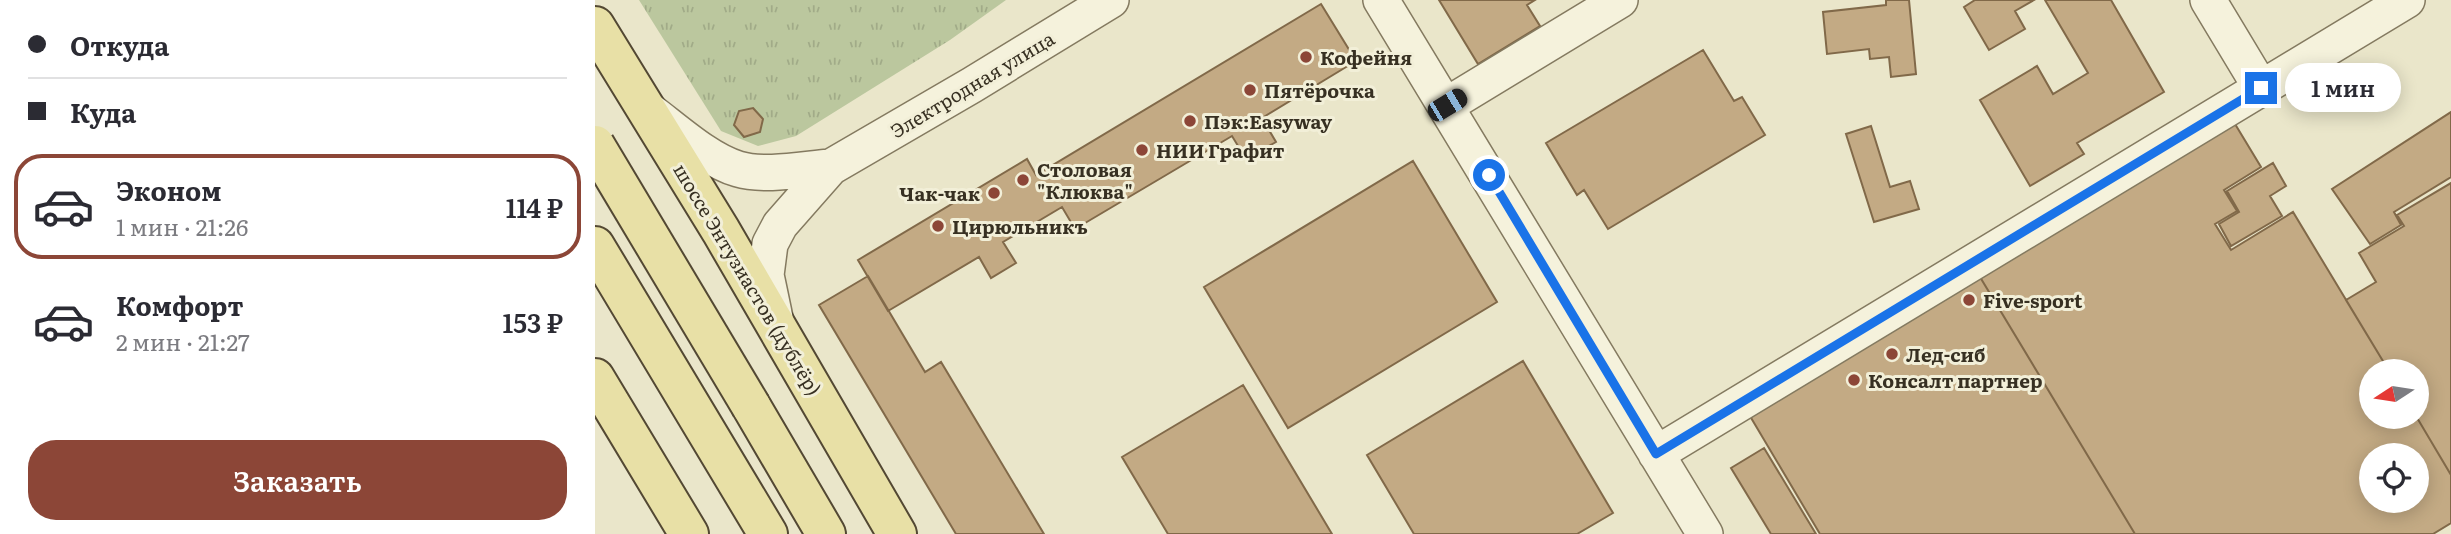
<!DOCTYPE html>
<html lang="ru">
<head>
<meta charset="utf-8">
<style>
	body { margin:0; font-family:Literata,serif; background:#f2f2f3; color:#2b2b33; height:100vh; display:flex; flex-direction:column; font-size:26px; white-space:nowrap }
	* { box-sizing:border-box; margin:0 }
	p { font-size:23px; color:#7c7c81 }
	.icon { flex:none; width:38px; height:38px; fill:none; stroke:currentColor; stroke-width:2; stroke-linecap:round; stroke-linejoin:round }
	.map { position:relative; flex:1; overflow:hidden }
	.details { display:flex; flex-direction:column; background:#fff; width:595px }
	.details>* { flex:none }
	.top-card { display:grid; align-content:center; height:154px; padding:0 28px; background:#fff }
	.needle { width:46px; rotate:258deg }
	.fabs { position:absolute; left:1764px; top:359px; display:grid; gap:14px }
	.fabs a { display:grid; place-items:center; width:70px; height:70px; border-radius:50%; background:#fff; box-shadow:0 4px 18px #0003; font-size:35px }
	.end { position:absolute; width:32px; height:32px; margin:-16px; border:9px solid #1a73e8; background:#fff; box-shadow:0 0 0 4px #fff }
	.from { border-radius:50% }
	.bubble { position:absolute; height:49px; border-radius:24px; background:#fff; box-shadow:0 4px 18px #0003; font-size:23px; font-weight:600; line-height:49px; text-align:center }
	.car { position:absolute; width:21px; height:42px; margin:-21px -10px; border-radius:9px; box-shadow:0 0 5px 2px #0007; background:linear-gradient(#222 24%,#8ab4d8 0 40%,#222 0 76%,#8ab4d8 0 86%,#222 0) }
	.top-card b { display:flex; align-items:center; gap:24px; height:66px; font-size:26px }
	.top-card b+b { border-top:2px solid #e1e1e2 }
	.top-card i { width:18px; height:18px; background:#2b2b33 }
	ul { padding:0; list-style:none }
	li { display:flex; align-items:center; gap:21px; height:105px; margin:0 14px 10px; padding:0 14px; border:4px solid transparent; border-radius:28px }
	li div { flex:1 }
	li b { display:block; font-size:26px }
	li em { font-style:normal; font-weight:600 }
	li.current { border-color:#8c4637 }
	li>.icon { width:63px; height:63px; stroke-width:1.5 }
	.button { display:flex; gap:14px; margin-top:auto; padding:14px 28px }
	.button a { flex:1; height:80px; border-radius:28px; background:#8c4637; color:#fff; font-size:28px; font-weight:600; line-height:80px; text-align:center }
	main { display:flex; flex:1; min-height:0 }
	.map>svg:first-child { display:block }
	.park { fill:url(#park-tufts) }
	.building { fill:#c3aa84; stroke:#816949; stroke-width:2; fill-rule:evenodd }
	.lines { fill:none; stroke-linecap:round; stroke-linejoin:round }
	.minor-casing { stroke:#847a60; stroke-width:38 }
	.major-casing { stroke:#534833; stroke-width:42 }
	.minor { stroke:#f5f2dc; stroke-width:35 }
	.major { stroke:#e8e0a6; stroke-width:38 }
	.major-bridge-casing { stroke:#534833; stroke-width:42; stroke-linecap:butt }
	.major-bridge { stroke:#e8e0a6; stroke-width:38 }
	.route { stroke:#1a73e8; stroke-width:9 }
	.poi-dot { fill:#8c4637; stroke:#f2efd8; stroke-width:2.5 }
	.labels { text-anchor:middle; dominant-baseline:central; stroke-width:6; stroke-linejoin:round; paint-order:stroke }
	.poi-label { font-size:19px; font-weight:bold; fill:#373022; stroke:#f2efd8; text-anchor:start }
	.street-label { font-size:19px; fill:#373022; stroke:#f2efd8 }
</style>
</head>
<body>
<main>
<section class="details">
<div class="top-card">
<b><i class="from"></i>Откуда</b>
<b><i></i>Куда</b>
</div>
<ul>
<li class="current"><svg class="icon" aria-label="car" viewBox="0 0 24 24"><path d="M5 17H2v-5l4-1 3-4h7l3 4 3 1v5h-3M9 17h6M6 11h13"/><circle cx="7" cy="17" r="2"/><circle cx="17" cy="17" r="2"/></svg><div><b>Эконом</b><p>1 мин · 21:26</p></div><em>114 ₽</em></li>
<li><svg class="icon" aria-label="car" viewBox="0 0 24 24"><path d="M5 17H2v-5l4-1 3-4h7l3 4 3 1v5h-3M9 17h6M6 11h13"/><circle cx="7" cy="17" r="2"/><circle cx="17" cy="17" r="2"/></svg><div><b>Комфорт</b><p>2 мин · 21:27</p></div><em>153 ₽</em></li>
</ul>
<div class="button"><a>Заказать</a></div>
</section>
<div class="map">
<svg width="1856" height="534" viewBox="0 0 1856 534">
	<defs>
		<pattern id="park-tufts" width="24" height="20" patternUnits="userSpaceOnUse" patternTransform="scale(1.75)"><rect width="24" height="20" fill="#bbc79e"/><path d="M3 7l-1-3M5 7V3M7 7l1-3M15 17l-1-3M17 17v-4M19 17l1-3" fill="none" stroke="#a1ab88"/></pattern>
	</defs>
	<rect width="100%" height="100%" fill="#eae6ca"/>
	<path class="park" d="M44 0H411L355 40 201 136 163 146 126 131Z"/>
	<path class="building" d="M844 0H940L932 5 945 26 883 64Z
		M1291 0H1314L1321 74 1296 77 1294 57 1275 59 1274 49 1232 54 1228 12 1291 5Z
		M1380 0H1439L1420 11 1430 29 1394 50 1369 7Z
		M1450 0H1516L1569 92 1482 143 1489 154 1435 186 1385 100 1442 66 1458 94 1493 73Z
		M726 4 761 61 667 118 681 142 651 159 637 136 480 229 467 207 408 242 421 263 396 278 384 257 293 311 263 260 432 159 441 175Z
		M1108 50 1139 101 1147 97 1170 135 1013 229 989 190 982 195 951 143Z
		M158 108 168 119 165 132 149 137 139 125 144 111Z
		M1856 112V177L1799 212 1806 225 1775 244 1737 189Z
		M1637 119 1666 167 1629 190 1642 211 1620 224 1636 250 1698 212 1794 371H1776V416H1821L1856 475V523L1838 534H1540L1382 272ZM1776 455H1822V500H1776Z
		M1276 126 1295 187 1315 181 1324 209 1279 222 1251 134Z
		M818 161 902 302 693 428 609 287Z
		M1678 163 1691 186 1675 196 1687 216 1636 246 1624 224 1644 212 1632 191Z
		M1856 183V475L1821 416 1822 371H1794L1751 300 1781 282 1764 253 1809 226 1802 215Z
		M1382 272 1540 534H1225L1152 411Z
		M273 276 330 372 346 362 449 534H361L224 305Z
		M928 361 1018 513 982 534H819L772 455Z
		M648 385 737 534H573L527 457Z
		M1169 448 1221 534H1176L1136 468Z"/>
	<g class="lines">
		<g class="minor-casing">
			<path id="minor" d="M786 0 1110 534
				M1613 0 1666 88
				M852 105 1025 0
				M52 109C78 128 112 160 143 169 169 177 209 169 236 167
				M180 318 171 275 175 244 185 225 236 167 377 85 516 0
				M1061 454 1812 0"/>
		</g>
		<g class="major-casing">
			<path id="major" d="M0 26 126 231 302 534
				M0 246 173 534
				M0 378 94 534
				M156 406 231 534"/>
		</g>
		<use href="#minor" class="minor"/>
		<use href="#major" class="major"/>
		<g class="major-bridge-casing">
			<path id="major-bridge" d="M0 145 156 406"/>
		</g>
		<use href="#major-bridge" class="major-bridge"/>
	</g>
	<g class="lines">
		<path class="route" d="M894 175 1061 454 1666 88"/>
	</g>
	<g class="poi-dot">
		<circle cx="711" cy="57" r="7"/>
		<circle cx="655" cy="90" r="7"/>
		<circle cx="595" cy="121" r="7"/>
		<circle cx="547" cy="150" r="7"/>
		<circle cx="428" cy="180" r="7"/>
		<circle cx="399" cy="193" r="7"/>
		<circle cx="343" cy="226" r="7"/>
		<circle cx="1374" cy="300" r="7"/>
		<circle cx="1297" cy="354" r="7"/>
		<circle cx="1259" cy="380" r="7"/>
	</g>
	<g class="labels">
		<g class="poi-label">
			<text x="725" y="57">Кофейня</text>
			<text x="669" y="90">Пятёрочка</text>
			<text x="609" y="121">Пэк:Easyway</text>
			<text x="561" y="150">НИИ Графит</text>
			<text x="442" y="169">Столовая<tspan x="442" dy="22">"Клюква"</tspan></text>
			<text x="385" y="193" text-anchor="end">Чак-чак</text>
			<text x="357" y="226">Цирюльникъ</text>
			<text x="1388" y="300">Five-sport</text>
			<text x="1311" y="354">Лед-сиб</text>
			<text x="1273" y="380">Консалт партнер</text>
		</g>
		<g class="street-label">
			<text transform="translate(377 84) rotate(-31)">Электродная улица</text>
			<text transform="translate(153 279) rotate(59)">шоссе Энтузиастов (дублёр)</text>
		</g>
	</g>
</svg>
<div class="fabs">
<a><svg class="needle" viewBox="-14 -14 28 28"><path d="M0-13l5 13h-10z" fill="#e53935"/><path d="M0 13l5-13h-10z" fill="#7c7c81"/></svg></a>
<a><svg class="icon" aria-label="locate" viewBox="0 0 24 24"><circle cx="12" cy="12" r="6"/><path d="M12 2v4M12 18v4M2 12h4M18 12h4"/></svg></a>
</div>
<i class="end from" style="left:894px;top:175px"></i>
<i class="end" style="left:1666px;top:88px"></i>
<div class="bubble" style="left:1690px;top:63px;width:116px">1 мин</div>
<i class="car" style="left:852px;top:105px;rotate:59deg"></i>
</div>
</main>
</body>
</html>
